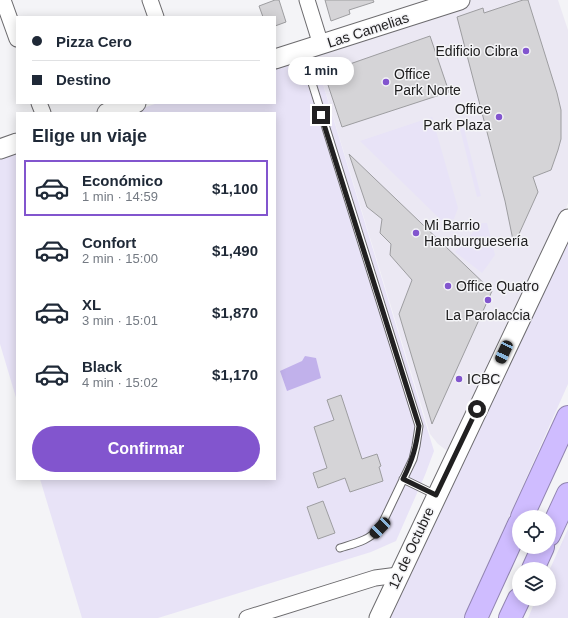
<!DOCTYPE html>
<html lang="es">
<head>
<meta charset="utf-8">
<style>
	body { margin:0; font-family:Helvetica,sans-serif; background:#f6f6f7; color:#1f2937; height:100vh; display:flex; flex-direction:column; font-size:15px; white-space:nowrap }
	* { box-sizing:border-box; margin:0 }
	p { font-size:13px; color:#747a83 }
	.icon { flex:none; width:22px; height:22px; fill:none; stroke:currentColor; stroke-width:2; stroke-linecap:round; stroke-linejoin:round }
	.map { position:relative; flex:1; overflow:hidden }
	.panel { position:absolute; left:16px; top:112px; width:260px; height:368px; display:flex; flex-direction:column; background:#fff; border-radius:0px; box-shadow:0 2px 10px #0003 }
	.panel>* { flex:none }
	.hud { position:absolute; left:16px; top:16px; width:260px; height:88px; border-radius:0px; box-shadow:0 2px 10px #0003; display:grid; align-content:center; height:88px; padding:0 16px; background:#fff }
	.buttons { position:absolute; left:512px; top:510px; display:grid; gap:8px }
	.buttons a { display:grid; place-items:center; width:44px; height:44px; border-radius:50%; background:#fff; box-shadow:0 2px 10px #0003; font-size:20px }
	.end { position:absolute; width:18px; height:18px; margin:-9px; border:5px solid #212021; background:#fff; box-shadow:0 0 0 2px #fff }
	.from { border-radius:50% }
	.bubble { position:absolute; height:28px; border-radius:14px; background:#fff; box-shadow:0 2px 10px #0003; font-size:13px; font-weight:700; line-height:28px; text-align:center }
	.car { position:absolute; width:12px; height:24px; margin:-12px -6px; border-radius:5px; box-shadow:0 0 3px 1px #0007; background:linear-gradient(#222 24%,#8ab4d8 0 40%,#222 0 76%,#8ab4d8 0 86%,#222 0) }
	.hud b { display:flex; align-items:center; gap:14px; height:38px; font-size:15px }
	.hud b+b { border-top:1px solid #e0e1e3 }
	.hud i { width:10px; height:10px; background:#1f2937 }
	ul { padding:0; list-style:none }
	li { display:flex; align-items:center; gap:12px; height:56px; margin:0 8px 6px; padding:0 8px; border:2px solid transparent; border-radius:0px }
	li div { flex:1 }
	li b { display:block; font-size:15px }
	li em { font-style:normal; font-weight:700 }
	li.current { border-color:#8255ce }
	li>.icon { width:36px; height:36px; stroke-width:1.5 }
	h2 { padding:0 16px; font-size:18px; line-height:48px }
	.primary-button { display:flex; gap:8px; margin-top:auto; padding:8px 16px }
	.primary-button a { flex:1; height:46px; border-radius:24px; background:#8255ce; color:#fff; font-size:16px; font-weight:700; line-height:46px; text-align:center }
	.map>svg:first-child { display:block }
	.built { fill:#ebe8f3 }
	.green { fill:#e8e3f7 }
	.water { fill:#c1b1eb }
	.building { fill:#d5d4d7; stroke:#9d9da0 }
	.lines { fill:none; stroke-linecap:round; stroke-linejoin:round }
	.service-casing { stroke:#6c6b6e; stroke-width:9 }
	.minor-casing { stroke:#6c6b6e; stroke-width:17 }
	.tertiary-casing { stroke:#6c6b6e; stroke-width:21 }
	.motorway-casing { stroke:#9285b1; stroke-width:24 }
	.service { stroke:#fff; stroke-width:7 }
	.minor { stroke:#fff; stroke-width:15 }
	.tertiary { stroke:#fff; stroke-width:19 }
	.motorway { stroke:#cfbcff; stroke-width:22 }
	.route { stroke:#212021; stroke-width:5 }
	.poi-dot { fill:#8255ce; stroke:#f4f4f7; stroke-width:1.5 }
	.labels { text-anchor:middle; dominant-baseline:central; stroke-width:3; stroke-linejoin:round; paint-order:stroke }
	.street-label { font-size:14px; fill:#212021; stroke:#f4f4f7 }
	.poi-label { font-size:14px; fill:#212021; stroke:#f4f4f7; text-anchor:start }
</style>
</head>
<body>
<div class="map">
<svg width="568" height="618" viewBox="0 0 568 618">
	<rect width="100%" height="100%" fill="#f4f4f7"/>
	<path class="built" d="M471 0H558L568 30V203L563 217 450 453 438 444 430 434 313 51Z"/>
	<path class="green" d="M313 51 434 451 425 475 396 541 371 552 158 618H82L40 479H275V113H128L158 103H275V64Z
		M432 117 458 208 454 219 443 222 360 141Z
		M464 128 481 196 477 197 460 129Z
		M17 150V401L0 344V156Z
		M482 223H487L495 255 482 273 455 252Z
		M568 240V384L464 618H390L528 320Z
		M568 529V618H528L536 599H549V571Z"/>
	<path class="water" d="M305 356 316 358 321 378 287 391 280 371 302 361Z"/>
	<path class="building" d="M275 0H279L286 22 275 26V17H263L259 6Z
		M325 0H373L374 2 349 10 350 14 331 21Z
		M523 0H528L557 93 561 110V139L558 150 551 170 533 177 538 192 514 245 505 201 457 17 483 8 484 13Z
		M430 36 449 92 342 127 324 73Z
		M349 154 492 291 432 424 399 314 412 280 390 255 391 244 380 233 382 219 367 207Z
		M341 395 362 459 377 454 381 466 379 467 383 481 350 492 345 478 318 488 313 473 327 468 314 427 334 420 327 400Z
		M323 501 335 533 318 539 307 507Z"/>
	<g class="lines">
		<g class="service-casing">
			<path id="service" d="M302 51 419 426 416 446 413 459 380 528C368 541 356 543 340 548
				M403 479 436 495"/>
		</g>
		<g class="minor-casing">
			<path id="minor" d="M3 0 17 39
				M150 0 156 17
				M307 0 321 45
				M39 103 43 113
				M247 618 375 578 398 575"/>
		</g>
		<g class="tertiary-casing">
			<path id="tertiary" d="M275 59 460 0
				M107 113 136 103
				M0 149 17 143
				M379 618 568 219"/>
		</g>
		<g class="motorway-casing">
			<path id="motorway" d="M522 517 568 417
				M549 535 568 494
				M533 569 543 547
				M476 618 519 524
				M510 618 519 599"/>
		</g>
		<use href="#service" class="service"/>
		<use href="#minor" class="minor"/>
		<use href="#tertiary" class="tertiary"/>
		<use href="#motorway" class="motorway"/>
	</g>
	<g class="lines">
		<path class="route" d="M321 115 419 426C416 447 413 459 403 479L436 495 477 409"/>
	</g>
	<g class="poi-dot">
		<circle cx="526" cy="51" r="4"/>
		<circle cx="386" cy="82" r="4"/>
		<circle cx="499" cy="117" r="4"/>
		<circle cx="416" cy="233" r="4"/>
		<circle cx="448" cy="286" r="4"/>
		<circle cx="488" cy="300" r="4"/>
		<circle cx="459" cy="379" r="4"/>
	</g>
	<g class="labels">
		<g class="street-label">
			<text transform="translate(368 30) rotate(-18)">Las Camelias</text>
			<text transform="translate(411 548) rotate(-65)">12 de Octubre</text>
		</g>
		<g class="poi-label">
			<text x="518" y="51" text-anchor="end">Edificio Cibra</text>
			<text x="394" y="74">Office<tspan x="394" dy="16">Park Norte</tspan></text>
			<text x="491" y="109" text-anchor="end">Office<tspan x="491" dy="16">Park Plaza</tspan></text>
			<text x="424" y="225">Mi Barrio<tspan x="424" dy="16">Hamburguesería</tspan></text>
			<text x="456" y="286">Office Quatro</text>
			<text x="488" y="315" text-anchor="middle">La Parolaccia</text>
			<text x="467" y="379">ICBC</text>
		</g>
	</g>
</svg>
<div class="buttons">
<a><svg class="icon" aria-label="locate" viewBox="0 0 24 24"><circle cx="12" cy="12" r="6"/><path d="M12 2v4M12 18v4M2 12h4M18 12h4"/></svg></a>
<a><svg class="icon" aria-label="layers" viewBox="0 0 24 24"><path d="M12 4l9 5-9 5-9-5zM3 14l9 5 9-5"/></svg></a>
</div>
<i class="end from" style="left:477px;top:409px"></i>
<i class="end" style="left:321px;top:115px"></i>
<div class="bubble" style="left:288px;top:57px;width:66px">1 min</div>
<i class="car" style="left:504px;top:352px;rotate:205deg"></i>
<i class="car" style="left:380px;top:528px;rotate:224deg"></i>
<div class="hud">
<b><i class="from"></i>Pizza Cero</b>
<b><i></i>Destino</b>
</div>
<section class="panel">
<h2>Elige un viaje</h2>
<ul>
<li class="current"><svg class="icon" aria-label="car" viewBox="0 0 24 24"><path d="M5 17H2v-5l4-1 3-4h7l3 4 3 1v5h-3M9 17h6M6 11h13"/><circle cx="7" cy="17" r="2"/><circle cx="17" cy="17" r="2"/></svg><div><b>Económico</b><p>1 min · 14:59</p></div><em>$1,100</em></li>
<li><svg class="icon" aria-label="car" viewBox="0 0 24 24"><path d="M5 17H2v-5l4-1 3-4h7l3 4 3 1v5h-3M9 17h6M6 11h13"/><circle cx="7" cy="17" r="2"/><circle cx="17" cy="17" r="2"/></svg><div><b>Confort</b><p>2 min · 15:00</p></div><em>$1,490</em></li>
<li><svg class="icon" aria-label="car" viewBox="0 0 24 24"><path d="M5 17H2v-5l4-1 3-4h7l3 4 3 1v5h-3M9 17h6M6 11h13"/><circle cx="7" cy="17" r="2"/><circle cx="17" cy="17" r="2"/></svg><div><b>XL</b><p>3 min · 15:01</p></div><em>$1,870</em></li>
<li><svg class="icon" aria-label="car" viewBox="0 0 24 24"><path d="M5 17H2v-5l4-1 3-4h7l3 4 3 1v5h-3M9 17h6M6 11h13"/><circle cx="7" cy="17" r="2"/><circle cx="17" cy="17" r="2"/></svg><div><b>Black</b><p>4 min · 15:02</p></div><em>$1,170</em></li>
</ul>
<div class="primary-button"><a>Confirmar</a></div>
</section>
</div>
</body>
</html>
